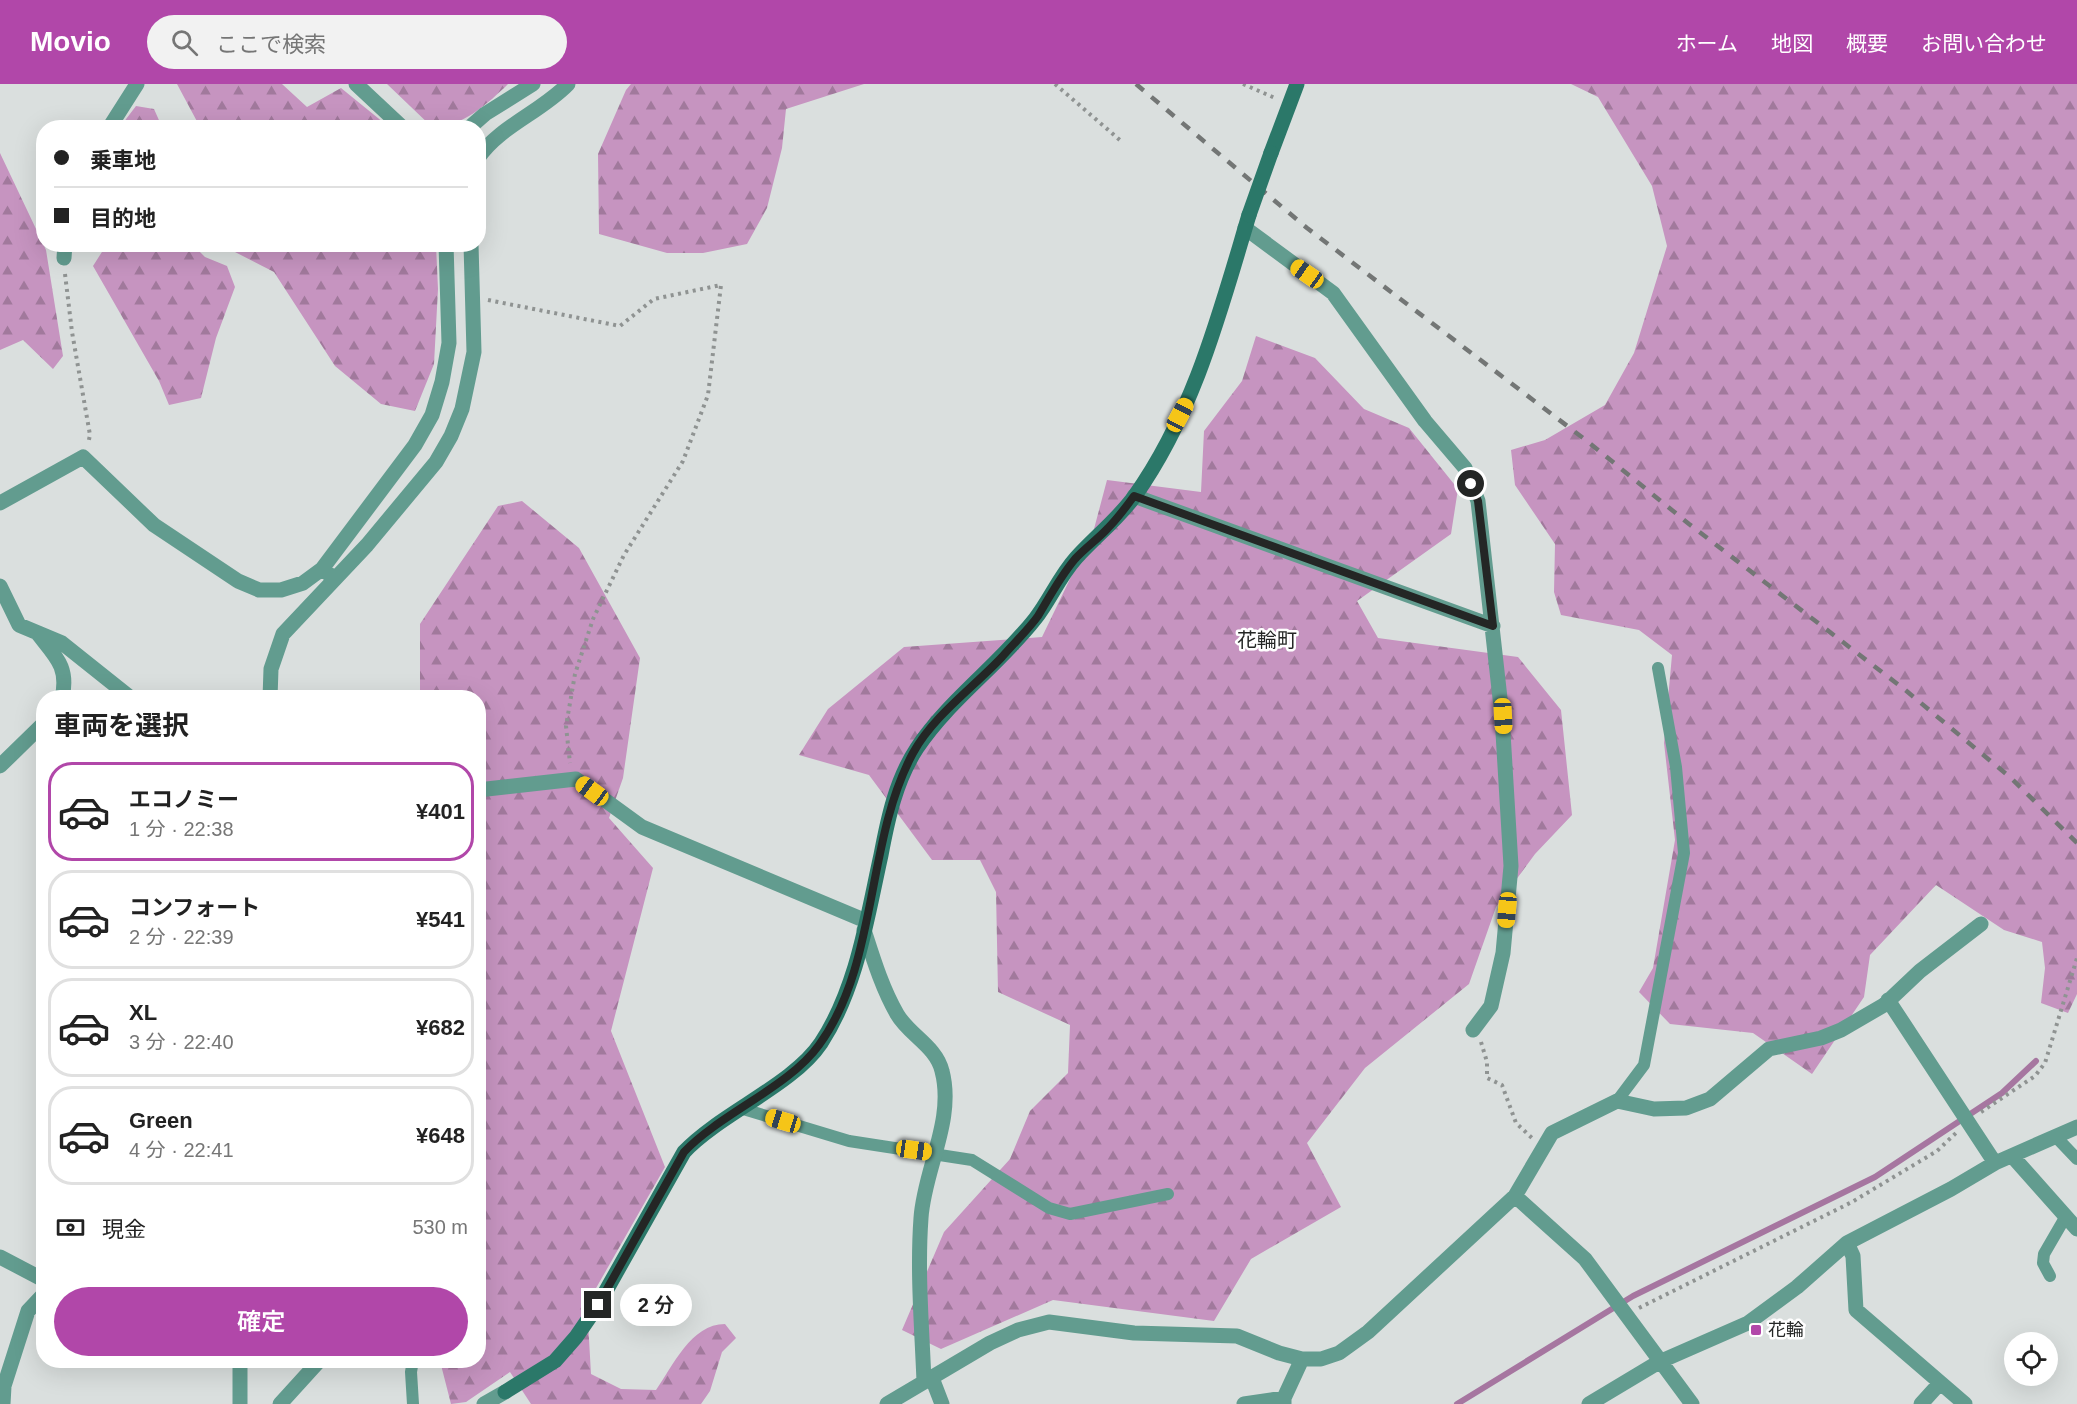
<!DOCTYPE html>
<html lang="ja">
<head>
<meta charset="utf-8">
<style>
	body { margin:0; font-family:Arial,"Noto Sans JP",sans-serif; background:#f2f2f2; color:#222; height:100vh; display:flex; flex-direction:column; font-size:22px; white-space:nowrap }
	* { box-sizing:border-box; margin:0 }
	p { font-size:20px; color:#767676 }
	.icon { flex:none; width:33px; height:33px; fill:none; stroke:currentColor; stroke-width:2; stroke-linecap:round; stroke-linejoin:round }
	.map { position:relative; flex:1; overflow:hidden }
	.details { position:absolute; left:36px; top:606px; width:450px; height:678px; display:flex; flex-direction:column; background:#fff; border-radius:24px; box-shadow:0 6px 24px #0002 }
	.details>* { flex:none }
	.top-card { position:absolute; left:36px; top:36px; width:450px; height:132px; border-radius:24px; box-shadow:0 6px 24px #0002; display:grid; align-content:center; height:132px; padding:0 18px; background:#fff }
	.buttons { position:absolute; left:2004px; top:1248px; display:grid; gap:12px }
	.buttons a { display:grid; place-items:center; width:54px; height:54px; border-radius:50%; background:#fff; box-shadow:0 6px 24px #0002; font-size:30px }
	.end { position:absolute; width:27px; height:27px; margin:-14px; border:8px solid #242625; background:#fff; box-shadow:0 0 0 3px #fff }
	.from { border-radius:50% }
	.bubble { position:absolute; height:42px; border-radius:21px; background:#fff; box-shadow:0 6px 24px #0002; font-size:20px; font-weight:600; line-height:42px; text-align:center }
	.car { position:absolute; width:18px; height:36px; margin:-18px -9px; border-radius:8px; box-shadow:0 0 4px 2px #0007; background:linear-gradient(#f5c518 24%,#345 0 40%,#f5c518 0 76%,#345 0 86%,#f5c518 0) }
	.top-card b { display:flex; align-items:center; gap:21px; height:57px; font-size:22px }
	.top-card b+b { border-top:2px solid #e0e0e0 }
	.top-card i { width:15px; height:15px; background:#222 }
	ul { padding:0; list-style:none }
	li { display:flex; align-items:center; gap:18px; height:99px; margin:0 12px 9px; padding:0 6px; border:3px solid #e0e0e0; border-radius:24px }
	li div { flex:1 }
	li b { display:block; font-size:22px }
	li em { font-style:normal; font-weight:600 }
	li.on { border-color:#b147a9 }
	li>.icon { width:54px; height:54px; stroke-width:1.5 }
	h2 { padding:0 18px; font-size:27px; line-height:72px }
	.pay { display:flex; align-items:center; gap:15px; height:66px; padding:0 18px; font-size:22px }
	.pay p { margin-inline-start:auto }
	.primary-button { display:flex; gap:12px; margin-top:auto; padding:12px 18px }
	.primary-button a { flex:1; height:69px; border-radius:36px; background:#b147a9; color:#fff; font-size:24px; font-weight:600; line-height:69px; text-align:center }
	header { display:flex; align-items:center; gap:36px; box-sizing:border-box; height:84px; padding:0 30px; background:#b147a9; color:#fff }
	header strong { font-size:28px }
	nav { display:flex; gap:33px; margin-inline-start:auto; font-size:21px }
	.search { width:420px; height:54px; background:#f2f2f2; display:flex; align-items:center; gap:15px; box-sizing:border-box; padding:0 21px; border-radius:33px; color:#767676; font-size:22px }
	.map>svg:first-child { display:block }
	.forest { fill:url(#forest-firs) }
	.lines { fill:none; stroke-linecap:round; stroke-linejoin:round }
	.stream { stroke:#a676a0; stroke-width:6 }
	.path { stroke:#8f9392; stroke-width:4; stroke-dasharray:3 4.5; stroke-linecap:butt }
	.lane { stroke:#629c8f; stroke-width:12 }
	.street { stroke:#629c8f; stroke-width:15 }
	.secondary { stroke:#2b7869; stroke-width:15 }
	.rail { stroke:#737675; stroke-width:4.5; stroke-dasharray:10 10; stroke-linecap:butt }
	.secondary-bridge { stroke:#2b7869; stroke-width:15 }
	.route { stroke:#242625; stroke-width:8 }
	.poi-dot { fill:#b147a9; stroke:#fff; stroke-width:2 }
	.labels { text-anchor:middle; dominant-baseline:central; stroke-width:5; stroke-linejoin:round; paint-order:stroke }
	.poi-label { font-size:18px; fill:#242625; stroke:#fff; text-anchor:start }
	.neighbourhood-label { font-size:20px; fill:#242625; stroke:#fff }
</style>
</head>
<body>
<header>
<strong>Movio</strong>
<div class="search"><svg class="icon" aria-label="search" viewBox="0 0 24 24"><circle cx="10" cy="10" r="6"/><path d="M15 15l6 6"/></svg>ここで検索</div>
<nav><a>ホーム</a><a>地図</a><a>概要</a><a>お問い合わせ</a></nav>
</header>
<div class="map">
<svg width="2077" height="1320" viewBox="0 0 2077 1320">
	<defs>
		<pattern id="forest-firs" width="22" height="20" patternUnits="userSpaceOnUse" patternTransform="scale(1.5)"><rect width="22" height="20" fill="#c694c0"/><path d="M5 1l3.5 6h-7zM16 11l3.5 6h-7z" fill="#a1799c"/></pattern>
	</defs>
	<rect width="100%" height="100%" fill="#dadfde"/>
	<path class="forest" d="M177 0H282L307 23 341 4 389 43H200Z
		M387 0H508C489 19 460 44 433 44Z
		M631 0H864L786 25 782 64 767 124 747 160 703 169H667L599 150 598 70 626 6Z
		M1571 0H2077V910L2068 929 2041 919 2045 884 2042 858 2004 846 1936 801 1870 871 1864 913 1812 990 1753 949 1670 940 1639 908 1653 884 1675 756 1664 659 1672 571 1639 546 1561 531 1554 508 1555 460 1515 401 1511 366 1545 356 1605 321 1634 269 1667 162 1652 102 1598 13Z
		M136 22 154 25 162 43H120Z
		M0 69 46 166 63 272 53 285 23 256 0 266Z
		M107 160 193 161 205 173 227 182 235 203 216 254 201 314 169 321 159 297 93 182Z
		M235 161H436L438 205 434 280 415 327 381 320 335 282 274 188 235 168Z
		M1256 252 1315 274 1364 325 1409 344 1458 405 1451 450 1357 517 1378 554 1518 573 1561 626 1572 731 1535 770 1496 823 1469 900 1365 984 1307 1059 1341 1123 1251 1175 1214 1237 1053 1216 941 1265 902 1246 944 1148 1010 1075 1030 1027 1068 989 1070 941 998 908 996 808 980 776H932L869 691 799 671 828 625 904 563 1042 553 1094 445 1107 396 1201 408 1204 347 1242 297Z
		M522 417 579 464 640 574 623 694 609 734 653 784 611 947 665 1083 587 1220 591 1290 621 1305 656 1306C673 1282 691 1240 725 1240L736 1254 722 1268 710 1307 701 1320H531L510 1288 466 1318 451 1320 440 1277 478 1276V614L420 613V540L498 422Z"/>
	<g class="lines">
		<path class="stream" d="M1457 1320 1633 1212 1875 1093 2002 1009 2036 977"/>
		<path class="path" d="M1055 0 1121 57
			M1243 0 1275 14
			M65 190 72 248 90 351 88 360
			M488 216 620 242 654 215 721 201 708 311 683 377 624 471 593 535 575 590 566 642 570 679
			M1481 958 1487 978V994L1502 1001 1516 1039 1532 1054
			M1981 1028 2035 992 2045 979 2077 874
			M1639 1224 1852 1118 1937 1067 1957 1048"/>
		<path class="lane" d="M1617 1017 1644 981 1684 769 1676 683 1658 584
			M740 1024 849 1057 972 1076 1049 1124 1070 1130 1168 1110
			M2057 1054 2077 1075
			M2050 1192 2043 1179 2044 1170 2066 1132
			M413 1320 411 1288 413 1276"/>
		<path class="street" d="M356 0 403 44
			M109 44 137 0
			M469 44 485 30 533 0
			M478 74C500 42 541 28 568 0
			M1245 144 1333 209 1425 337 1465 384 1478 417 1502 632 1511 782 1503 869 1491 922 1473 946
			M64 174 65 160
			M1134 412 1493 542
			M0 419 83 373 154 441 238 497 259 506H281L303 499 322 485
			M330 491 322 485 415 361 432 331 442 298 449 259 446 160
			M0 502 19 541 62 559 131 614
			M38 550C56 573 69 583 62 614
			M270 614 271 585 283 550 367 461 436 378 451 352 462 325 474 268 471 160
			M0 682 44 639
			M478 706 576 695 642 743 866 837
			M864 846C873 874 882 904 897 930 909 951 936 962 942 987 955 1036 924 1086 921 1134 917 1189 922 1244 924 1298
			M1888 916 1995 1079
			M2013 1073 2077 1145
			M1515 1112 1585 1175 1692 1320
			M1847 1159 1853 1172 1856 1226 1965 1320
			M0 1173 44 1196
			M240 1276V1320
			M932 1294 942 1320
			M3 1320 4 1302 28 1227 44 1210
			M280 1320 320 1276
			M484 1320 505 1308
			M887 1320 990 1259 1018 1246 1049 1238 1134 1249 1237 1252 1279 1269 1302 1275H1321L1339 1269 1368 1248 1515 1112 1552 1049 1617 1017 1654 1025 1686 1024 1710 1015 1769 965 1821 954 1841 946 1884 921 1920 887 1981 840
			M1244 1320 1284 1314
			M1284 1320V1314L1302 1275
			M1589 1320 1659 1278 1748 1239 1797 1203 1847 1159 1951 1105 1995 1079 2077 1043
			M1921 1320 1940 1299"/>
		<path class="secondary" d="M1271 69 1297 0
			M505 1308 555 1277 576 1253 598 1221 684 1068C721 1029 793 1001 821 959 857 904 867 834 881 771 888 734 896 696 917 664 949 616 999 581 1035 535 1050 516 1059 493 1076 474 1095 453 1117 436 1134 413 1194 329 1220 228 1249 131"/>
		<path class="rail" d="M1136 0 1307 144 1587 357 1689 440 1904 605 2011 694 2077 759"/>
		<path class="secondary-bridge" d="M1249 131 1271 69"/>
	</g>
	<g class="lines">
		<path class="route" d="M598 1221 684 1068C721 1029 789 1003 819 961 879 879 865 758 913 669 934 631 973 604 1002 573 1014 559 1028 546 1038 532 1050 512 1060 493 1075 475 1085 464 1098 455 1108 444 1118 434 1126 423 1134 412L1493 542 1478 417 1471 400"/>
	</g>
	<rect class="poi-dot" x="1750" y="1240" width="12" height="12" rx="3"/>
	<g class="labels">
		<g class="poi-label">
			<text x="1768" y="1246">花輪</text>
		</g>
		<g class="neighbourhood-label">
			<text x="1267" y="556">花輪町</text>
		</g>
	</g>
</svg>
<div class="buttons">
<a><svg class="icon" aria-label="locate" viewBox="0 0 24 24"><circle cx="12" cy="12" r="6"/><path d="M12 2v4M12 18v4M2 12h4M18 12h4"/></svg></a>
</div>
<i class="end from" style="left:1471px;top:400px"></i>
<i class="end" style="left:598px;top:1221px"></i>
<div class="bubble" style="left:620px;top:1200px;width:72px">2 分</div>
<i class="car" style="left:1307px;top:190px;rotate:305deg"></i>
<i class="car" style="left:1180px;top:331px;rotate:28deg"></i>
<i class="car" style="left:1503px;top:632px;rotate:177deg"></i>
<i class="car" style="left:592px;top:707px;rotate:306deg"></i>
<i class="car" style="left:1507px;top:826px;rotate:185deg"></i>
<i class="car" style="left:783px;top:1037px;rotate:287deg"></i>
<i class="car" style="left:914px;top:1066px;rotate:98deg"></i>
<div class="top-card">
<b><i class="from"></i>乗車地</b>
<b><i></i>目的地</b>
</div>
<section class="details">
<h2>車両を選択</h2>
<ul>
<li class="on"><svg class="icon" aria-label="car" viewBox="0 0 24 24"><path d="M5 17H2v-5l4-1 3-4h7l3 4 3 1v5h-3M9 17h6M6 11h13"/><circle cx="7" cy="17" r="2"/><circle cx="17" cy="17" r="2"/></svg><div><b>エコノミー</b><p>1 分 · 22:38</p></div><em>¥401</em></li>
<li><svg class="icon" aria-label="car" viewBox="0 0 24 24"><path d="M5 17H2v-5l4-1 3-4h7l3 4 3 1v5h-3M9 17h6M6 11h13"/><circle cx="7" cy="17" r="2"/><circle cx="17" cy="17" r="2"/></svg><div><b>コンフォート</b><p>2 分 · 22:39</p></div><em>¥541</em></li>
<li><svg class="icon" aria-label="car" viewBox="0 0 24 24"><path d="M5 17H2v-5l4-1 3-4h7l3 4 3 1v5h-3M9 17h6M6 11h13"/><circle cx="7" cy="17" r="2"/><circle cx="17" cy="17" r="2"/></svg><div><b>XL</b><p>3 分 · 22:40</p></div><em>¥682</em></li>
<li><svg class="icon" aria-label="car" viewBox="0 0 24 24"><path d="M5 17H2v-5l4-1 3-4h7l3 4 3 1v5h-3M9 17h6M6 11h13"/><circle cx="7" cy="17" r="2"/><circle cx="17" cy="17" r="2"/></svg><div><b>Green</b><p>4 分 · 22:41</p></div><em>¥648</em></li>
</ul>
<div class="pay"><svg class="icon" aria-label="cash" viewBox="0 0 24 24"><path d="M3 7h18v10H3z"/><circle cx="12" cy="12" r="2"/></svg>現金<p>530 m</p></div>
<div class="primary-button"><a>確定</a></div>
</section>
</div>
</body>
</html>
